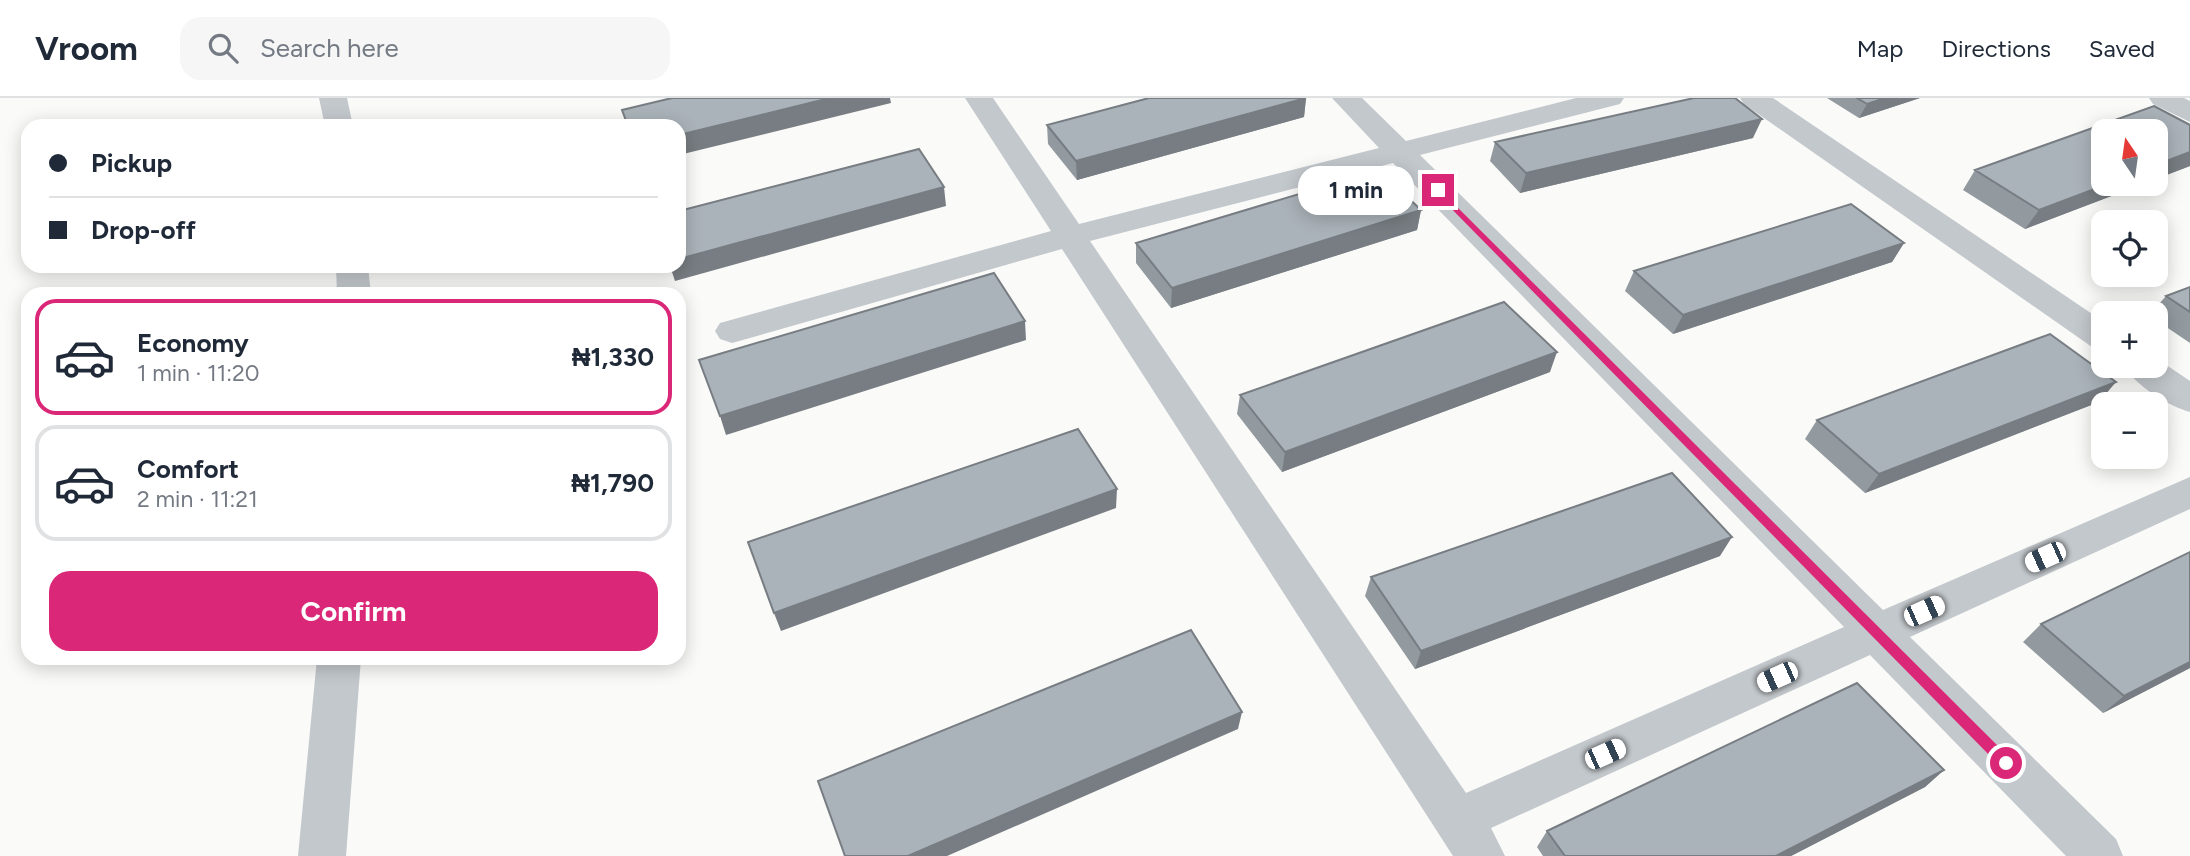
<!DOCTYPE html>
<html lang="en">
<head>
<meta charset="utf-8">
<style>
	body { margin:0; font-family:Figtree,sans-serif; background:#f6f6f7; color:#1f2937; height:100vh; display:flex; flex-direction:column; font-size:26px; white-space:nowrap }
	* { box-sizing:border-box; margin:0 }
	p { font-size:23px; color:#747a83 }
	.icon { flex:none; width:38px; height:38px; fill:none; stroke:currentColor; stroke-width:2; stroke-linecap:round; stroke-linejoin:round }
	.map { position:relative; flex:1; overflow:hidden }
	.side { position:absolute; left:21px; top:189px; width:665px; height:378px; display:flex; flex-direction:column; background:#fff; border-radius:21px; box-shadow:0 4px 18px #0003 }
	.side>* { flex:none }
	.guide { position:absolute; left:21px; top:21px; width:665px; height:154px; border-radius:21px; box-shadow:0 4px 18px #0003; display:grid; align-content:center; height:154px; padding:0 28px; background:#fff }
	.needle { width:46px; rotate:347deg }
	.tools { position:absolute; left:2091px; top:21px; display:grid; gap:14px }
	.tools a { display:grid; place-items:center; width:77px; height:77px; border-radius:14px; background:#fff; box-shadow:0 4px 18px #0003; font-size:35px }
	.end { position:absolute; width:32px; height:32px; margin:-16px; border:9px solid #db2777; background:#fff; box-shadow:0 0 0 4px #fff }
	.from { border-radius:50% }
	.bubble { position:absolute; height:49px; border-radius:21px; background:#fff; box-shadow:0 4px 18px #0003; font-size:23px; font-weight:700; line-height:49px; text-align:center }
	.car { position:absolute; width:21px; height:42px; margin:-21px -10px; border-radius:9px; box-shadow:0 0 5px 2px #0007; background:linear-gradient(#fff 24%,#345 0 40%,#fff 0 76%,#345 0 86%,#fff 0) }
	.guide b { display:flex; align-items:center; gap:24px; height:66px; font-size:26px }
	.guide b+b { border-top:2px solid #e0e1e3 }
	.guide i { width:18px; height:18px; background:#1f2937 }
	ul { padding:12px 0 0; list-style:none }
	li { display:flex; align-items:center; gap:21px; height:116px; margin:0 14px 10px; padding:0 14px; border:4px solid #e0e1e3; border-radius:21px }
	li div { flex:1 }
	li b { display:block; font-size:26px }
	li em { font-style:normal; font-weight:700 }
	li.current { border-color:#db2777 }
	li>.icon { width:63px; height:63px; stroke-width:1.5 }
	.action { display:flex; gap:14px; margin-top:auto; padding:14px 28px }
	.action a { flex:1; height:80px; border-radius:21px; background:#db2777; color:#fff; font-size:28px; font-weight:700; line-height:80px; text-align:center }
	header { display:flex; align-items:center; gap:42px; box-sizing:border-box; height:98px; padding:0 35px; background:#fff; border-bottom:2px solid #e0e1e3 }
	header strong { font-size:33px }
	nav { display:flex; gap:38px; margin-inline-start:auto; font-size:24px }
	.search { width:490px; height:63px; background:#f6f6f7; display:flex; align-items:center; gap:18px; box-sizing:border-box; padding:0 24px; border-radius:21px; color:#747a83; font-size:26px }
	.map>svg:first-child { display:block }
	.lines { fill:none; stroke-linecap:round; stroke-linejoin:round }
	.minor { fill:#c3c8cc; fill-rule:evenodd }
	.wall { fill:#929a9f }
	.shaded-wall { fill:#777d82 }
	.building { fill:#aab3b9; stroke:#777d82; stroke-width:2 }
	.route { fill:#db2777 }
</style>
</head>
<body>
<header>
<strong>Vroom</strong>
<div class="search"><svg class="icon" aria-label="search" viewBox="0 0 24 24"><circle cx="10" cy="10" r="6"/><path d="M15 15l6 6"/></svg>Search here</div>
<nav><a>Map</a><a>Directions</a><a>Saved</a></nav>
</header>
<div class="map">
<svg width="2190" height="758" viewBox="0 0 2190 758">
	<rect width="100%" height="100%" fill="#fafaf8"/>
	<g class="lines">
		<path class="minor" d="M319 0H347L353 28H325Z
			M965 0H993L1079 126 1379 50 1332 0H1362L1406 43 1576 0H1624L1620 6 1420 57 1883 512 2190 379V411L1910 539 2116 741 2123 758H2066L1870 557 1491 730 1505 758H1453L1062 151 732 245 720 241 715 233 720 225 1051 133ZM1393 65 1844 529 1466 695 1090 143Z
			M1740 0H1773L2104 224V253L2092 249 1744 6Z
			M2149 0H2184L2190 3V24L2153 6Z
			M336 168H368L371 196H337Z
			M2156 260 2190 283V314C2168 308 2136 288 2124 268H2156Z
			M317 560H361L346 758H298Z"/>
	</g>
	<path class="wall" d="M1306 0 1304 19 1077 82 1048 46 1047 27Z
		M1827 0H1920L1859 20Z
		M2190 27V68L2025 131 1963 92 1975 72Z
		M1753 40 1520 95 1490 63 1495 44Z
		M1421 112 1417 132 1171 210 1136 165V145Z
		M1904 145 1892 164 1673 236 1625 193 1634 173Z
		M2190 189V245L2156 222V215H2151L2166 198Z
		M1550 274 1282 374 1237 316 1240 297Z
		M2099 304 1865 395 1805 341 1817 322Z
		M1720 458 1415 571 1365 498 1371 479Z
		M2041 526 2190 570 2103 615 2023 544Z
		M1944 672 1925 689 1791 758H1543L1537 749 1547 733Z"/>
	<path class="shaded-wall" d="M830 0H890L891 5 679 57V37Z
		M1306 0 1304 19 1077 82 1076 63Z
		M1885 0H1920L1859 20 1867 6Z
		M1762 21 1753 40 1520 95 1526 75Z
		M2190 54V68L2156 81V67Z
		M2108 86H2143L2025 131 2039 112Z
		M944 89 946 108 675 183 670 168H679V161Z
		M1421 112 1417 132 1171 210 1172 190Z
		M1904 145 1892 164 1673 236 1683 217Z
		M1025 223 1026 242 726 337 720 318Z
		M1557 254 1550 274 1282 374 1285 354Z
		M2116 284 2099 304 1865 395 1879 376Z
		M1117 391 1116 410 781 533 774 515Z
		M1732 439 1720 458 1415 571 1421 553Z
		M2190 564V570L2103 615 2124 598Z
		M1242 614 1238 631 947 758H908Z
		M1944 672 1925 689 1791 758H1776Z"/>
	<path class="building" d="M672 0H830L679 37V28H628L622 12Z
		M1149 0H1306L1076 63 1047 27Z
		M1694 0H1735L1762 21 1526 75 1495 44Z
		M1857 0H1885L1867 6Z
		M2154 8 2190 27V54L2156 67V33H2104V86H2108L2039 112 1975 72Z
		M919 51 944 89 679 161V113Z
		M1379 72 1421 112 1172 190 1136 145Z
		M1851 106 1904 145 1683 217 1634 173Z
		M994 175 1025 223 720 318 699 262Z
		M2190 189V214L2166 198Z
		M1504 204 1557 254 1285 354 1240 297Z
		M2050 236 2116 284 1879 376 1817 322Z
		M1078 331 1117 391 774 515 748 444Z
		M1672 375 1732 439 1421 553 1371 479Z
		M2190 454V564L2124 598 2041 526Z
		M1191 532 1242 614 908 758H845L818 683Z
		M1857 585 1944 672 1776 758H1565L1547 733Z"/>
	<path class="route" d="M1438 90 2011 661V669H2001L1435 94Z"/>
</svg>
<div class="tools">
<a><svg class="needle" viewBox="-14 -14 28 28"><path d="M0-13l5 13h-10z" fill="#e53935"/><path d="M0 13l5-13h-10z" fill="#747a83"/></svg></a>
<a><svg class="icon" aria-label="locate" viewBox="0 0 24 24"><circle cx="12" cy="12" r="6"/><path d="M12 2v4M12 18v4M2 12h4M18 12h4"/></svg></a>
<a>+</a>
<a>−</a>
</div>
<i class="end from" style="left:2006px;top:665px"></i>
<i class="end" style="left:1438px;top:92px"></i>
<div class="bubble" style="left:1298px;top:68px;width:116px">1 min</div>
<i class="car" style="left:2045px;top:459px;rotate:246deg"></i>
<i class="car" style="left:1924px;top:513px;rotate:66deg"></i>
<i class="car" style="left:1777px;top:579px;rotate:246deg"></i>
<i class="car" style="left:1605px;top:656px;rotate:66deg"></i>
<div class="guide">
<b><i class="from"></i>Pickup</b>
<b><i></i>Drop-off</b>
</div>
<section class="side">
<ul>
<li class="current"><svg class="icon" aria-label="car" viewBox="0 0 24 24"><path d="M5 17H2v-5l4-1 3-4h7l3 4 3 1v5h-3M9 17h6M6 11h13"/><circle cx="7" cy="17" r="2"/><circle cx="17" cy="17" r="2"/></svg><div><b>Economy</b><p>1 min · 11:20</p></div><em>₦1,330</em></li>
<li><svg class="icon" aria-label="car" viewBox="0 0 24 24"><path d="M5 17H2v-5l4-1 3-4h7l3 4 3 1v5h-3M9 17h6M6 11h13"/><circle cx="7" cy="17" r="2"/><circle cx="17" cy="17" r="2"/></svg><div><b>Comfort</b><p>2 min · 11:21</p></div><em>₦1,790</em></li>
</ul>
<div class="action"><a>Confirm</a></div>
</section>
</div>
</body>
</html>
